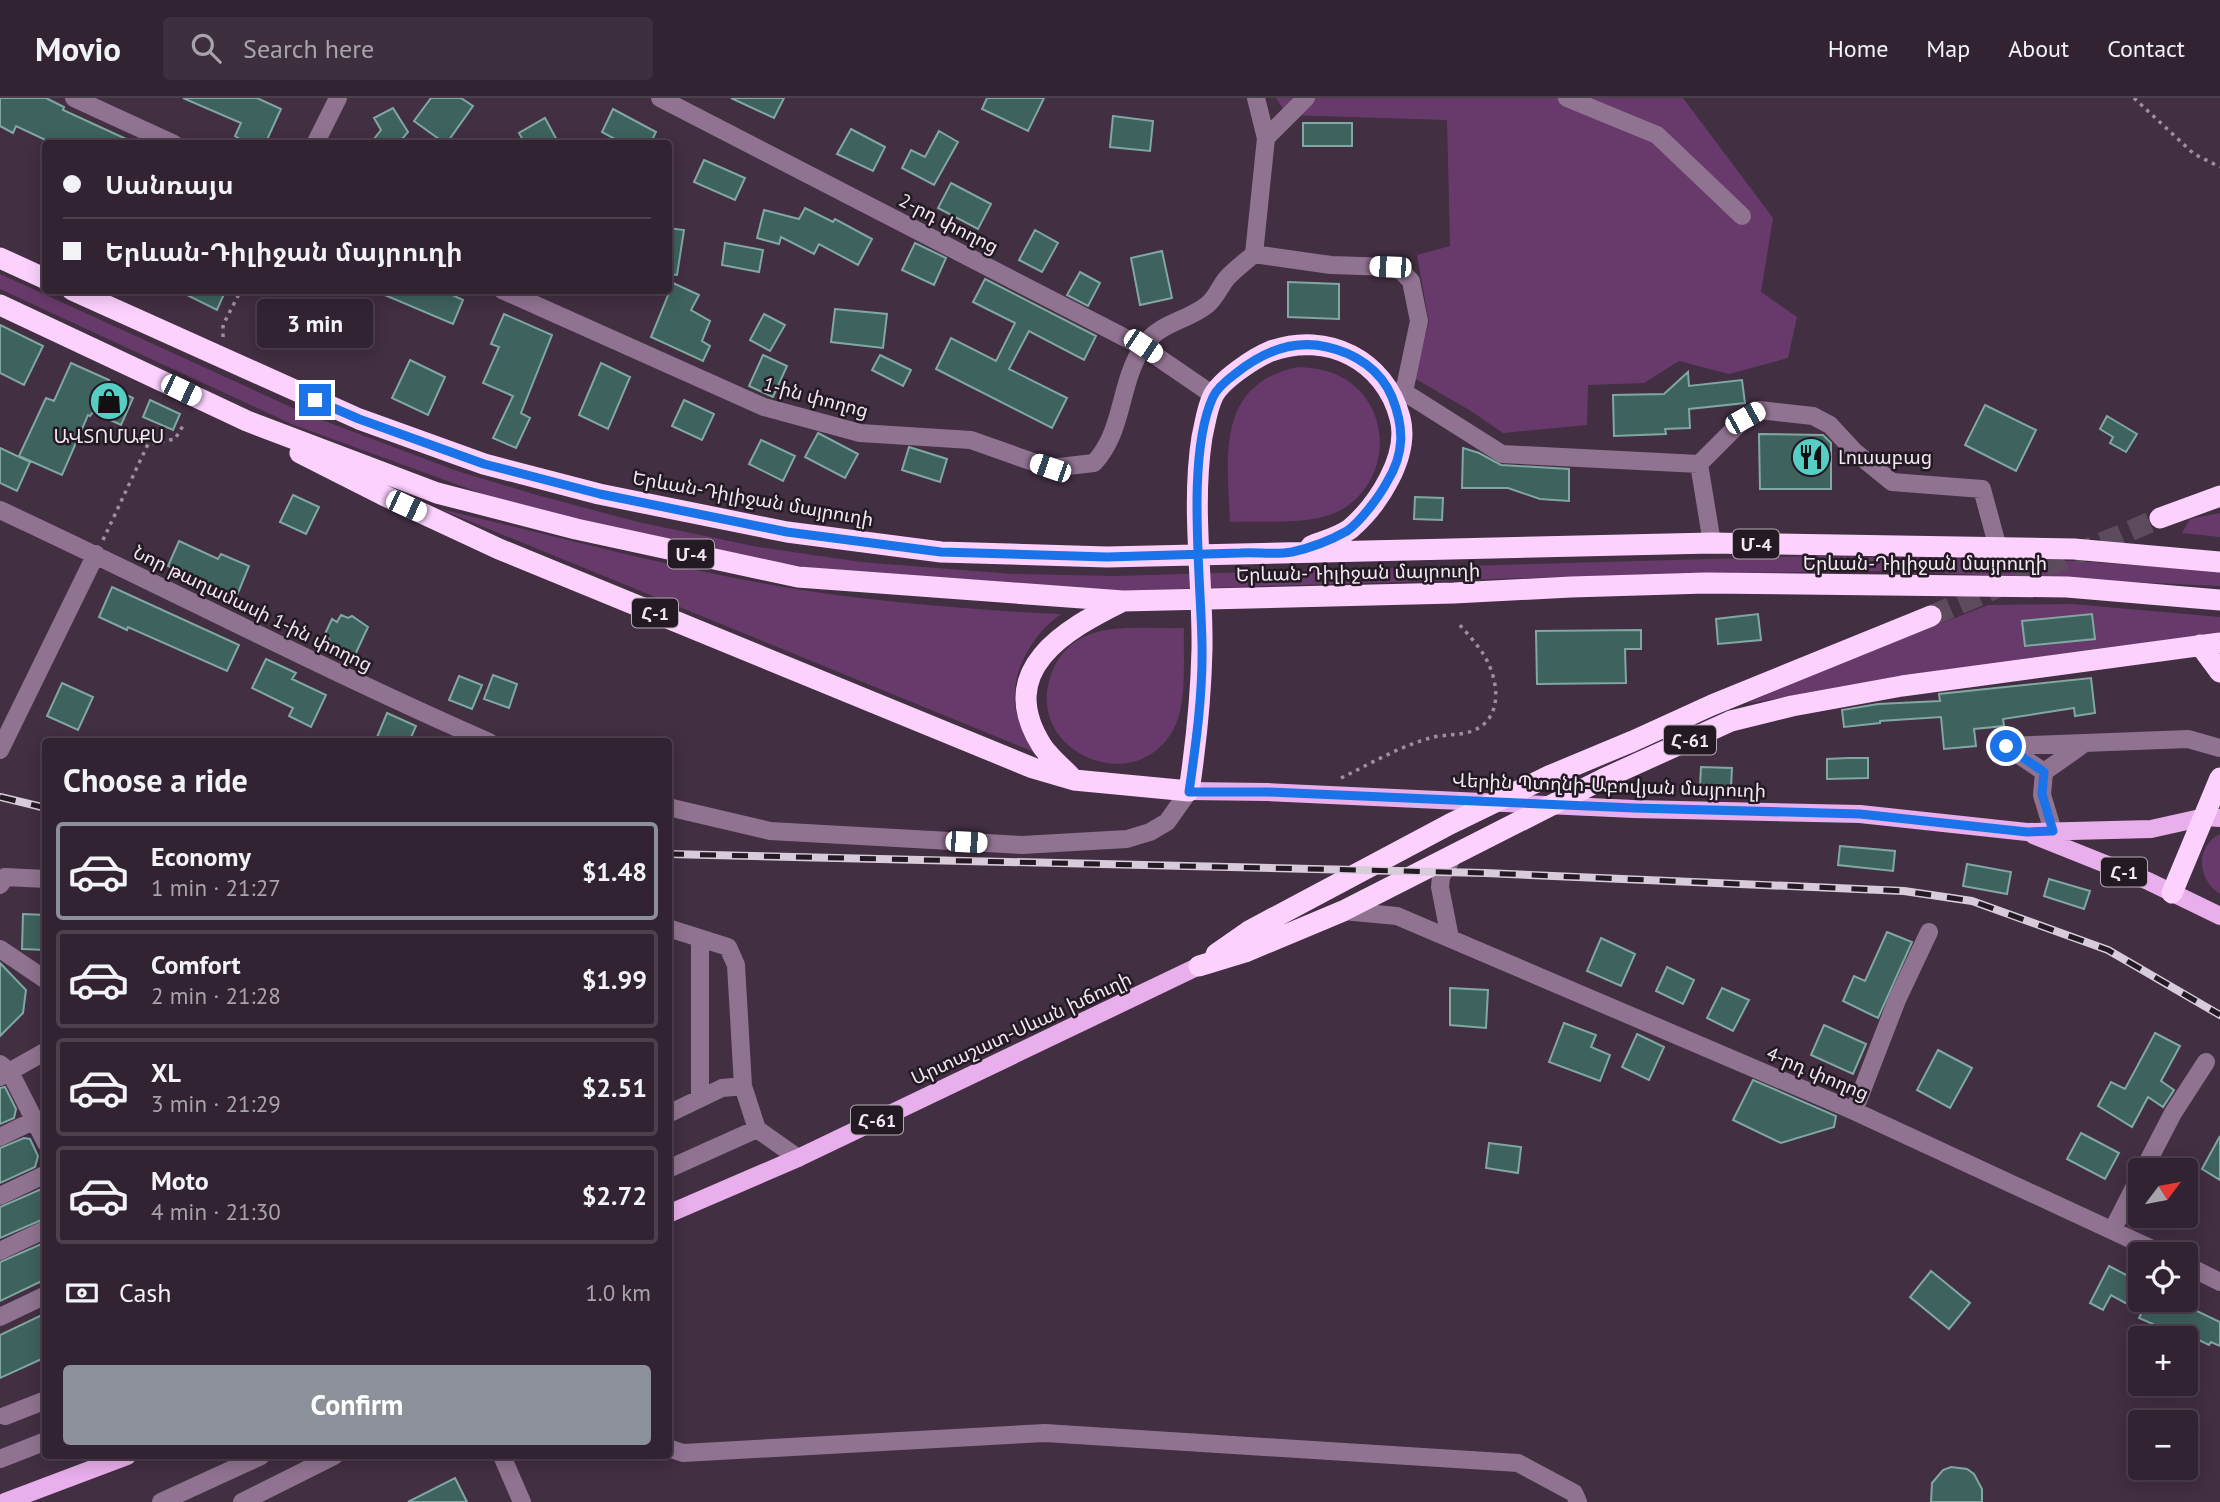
<!DOCTYPE html>
<html lang="en">
<head>
<meta charset="utf-8">
<style>
	body { margin:0; font-family:"PT Sans","Noto Sans Armenian",sans-serif; background:#3d2f3e; color:#f1f3f6; height:100vh; display:flex; flex-direction:column; font-size:26px; white-space:nowrap }
	* { box-sizing:border-box; margin:0 }
	p { font-size:23px; color:#a8a4ac }
	.icon { flex:none; width:38px; height:38px; fill:none; stroke:currentColor; stroke-width:2; stroke-linecap:round; stroke-linejoin:round }
	.map { position:relative; flex:1; overflow:hidden }
	.panel { position:absolute; left:42px; top:640px; width:630px; height:721px; display:flex; flex-direction:column; background:#322332; border-radius:7px; box-shadow:0 4px 18px #0003,0 0 0 2px #4d404d }
	.panel>* { flex:none }
	.top-card { position:absolute; left:42px; top:42px; width:630px; height:154px; border-radius:7px; box-shadow:0 4px 18px #0003,0 0 0 2px #4d404d; display:grid; align-content:center; height:154px; padding:0 21px; background:#322332 }
	.needle { width:46px; rotate:58deg }
	.tools { position:absolute; left:2128px; top:1060px; display:grid; gap:14px }
	.tools a { display:grid; place-items:center; width:70px; height:70px; border-radius:7px; background:#322332; box-shadow:0 4px 18px #0003,0 0 0 2px #4d404d; font-size:35px }
	.end { position:absolute; width:32px; height:32px; margin:-16px; border:9px solid #1a73e8; background:#fff; box-shadow:0 0 0 4px #fff }
	.from { border-radius:50% }
	.bubble { position:absolute; height:49px; border-radius:7px; background:#322332; box-shadow:0 4px 18px #0003,0 0 0 2px #4d404d; font-size:23px; font-weight:600; line-height:49px; text-align:center }
	.car { position:absolute; width:21px; height:42px; margin:-21px -10px; border-radius:9px; box-shadow:0 0 5px 2px #0007; background:linear-gradient(#fff 24%,#345 0 40%,#fff 0 76%,#345 0 86%,#fff 0) }
	.top-card b { display:flex; align-items:center; gap:24px; height:66px; font-size:26px }
	.top-card b+b { border-top:2px solid #4d404d }
	.top-card i { width:18px; height:18px; background:#f1f3f6 }
	ul { padding:0; list-style:none }
	li { display:flex; align-items:center; gap:21px; height:98px; margin:0 14px 10px; padding:0 7px; border:4px solid #4d404d; border-radius:7px }
	li div { flex:1 }
	li b { display:block; font-size:26px }
	li em { font-style:normal; font-weight:600 }
	li.current { border-color:#8c9099 }
	li>.icon { width:63px; height:63px; stroke-width:1.5 }
	h2 { padding:0 21px; font-size:32px; line-height:84px }
	.pay { display:flex; align-items:center; gap:18px; height:77px; padding:0 21px; font-size:26px }
	.pay p { margin-inline-start:auto }
	.primary-button { display:flex; gap:14px; margin-top:auto; padding:14px 21px }
	.primary-button a { flex:1; height:80px; border-radius:7px; background:#8c9099; color:#fff; font-size:28px; font-weight:600; line-height:80px; text-align:center }
	header { display:flex; align-items:center; gap:42px; box-sizing:border-box; height:98px; padding:0 35px; background:#322332; border-bottom:2px solid #4d404d }
	header strong { font-size:33px }
	nav { display:flex; gap:38px; margin-inline-start:auto; font-size:24px }
	.search { width:490px; height:63px; background:#3d2f3e; display:flex; align-items:center; gap:18px; box-sizing:border-box; padding:0 24px; border-radius:7px; color:#a8a4ac; font-size:26px }
	.map>svg:first-child { display:block }
	.green { fill:#683a6b }
	.building { fill:#3e625e; stroke:#81a7a3; stroke-width:2 }
	.lines { fill:none; stroke-linecap:round; stroke-linejoin:round }
	.highway-tunnel { stroke:#5d4b5d; stroke-width:21; stroke-dasharray:21 10; stroke-linecap:butt }
	.path { stroke:#9e8f9f; stroke-width:3.5; stroke-dasharray:3.5 5; stroke-linecap:butt }
	.minor { stroke:#907391; stroke-width:18 }
	.major { stroke:#e9aeec; stroke-width:18 }
	.highway { stroke:#fcd1fe; stroke-width:21 }
	.rail-casing { stroke:#d9ccda; stroke-width:8 }
	.rail { stroke:#231a23; stroke-width:5; stroke-dasharray:16; stroke-linecap:butt }
	.route { stroke:#1a73e8; stroke-width:9 }
	.labels { text-anchor:middle; dominant-baseline:central; stroke-width:5; stroke-linejoin:round; paint-order:stroke }
	.shield { fill:#231a23; stroke:#b5aab5; stroke-width:2 }
	.shield-label { font-size:18px; font-weight:bold; fill:#f3e7f4 }
	.street-label { font-size:19px; fill:#f3e7f4; stroke:#231a23 }
	.poi-label { font-size:19px; fill:#f3e7f4; stroke:#231a23 }
</style>
</head>
<body>
<header>
<strong>Movio</strong>
<div class="search"><svg class="icon" aria-label="search" viewBox="0 0 24 24"><circle cx="10" cy="10" r="6"/><path d="M15 15l6 6"/></svg>Search here</div>
<nav><a>Home</a><a>Map</a><a>About</a><a>Contact</a></nav>
</header>
<div class="map">
<svg width="2220" height="1404" viewBox="0 0 2220 1404">
	<rect width="100%" height="100%" fill="#422f42"/>
	<path class="green" d="M1276 0H1683L1773 120 1761 194 1797 219 1788 260 1729 276 1679 263 1644 285 1588 287 1587 327 1503 335 1471 313 1414 280 1429 224 1417 157 1450 148 1447 22 1287 17Z
		M0 176 306 316 457 373 537 397 638 424 758 449 861 464 1013 476 1116 478 1811 458 2075 463 2220 473V488L1890 473 1657 476 1114 493 856 477 709 453 505 404 294 327 0 191Z
		M1298 269C1315 270 1330 272 1345 281 1395 312 1390 388 1337 414 1309 427 1261 423 1230 424 1227 358 1216 286 1298 269Z
		M440 411C560 439 681 473 802 492 888 505 974 512 1061 516 1031 537 1007 579 1017 617 1021 631 1031 643 1039 656Z
		M2220 415V439L2182 435 2190 421Z
		M2072 506 2220 519V534L1748 605 1815 575 1988 507Z
		M1184 530C1183 558 1187 600 1176 626 1141 705 1020 655 1052 574 1058 557 1072 543 1088 537 1114 526 1156 531 1184 530Z
		M2220 736V796C2198 782 2194 749 2220 736Z"/>
	<path class="building" d="M0 0H46L64 9 63 12 137 46H54L16 28 13 35 0 28Z
		M183 0H257L281 11 265 46H249L235 38 241 25Z
		M431 0H461L473 8 446 46 414 23Z
		M731 0H784L774 20Z
		M987 0H1044L1028 33 982 11Z
		M393 10 408 34 398 46H370L381 32 374 20Z
		M613 11 656 34 650 46H624L602 34Z
		M1113 18 1153 23 1150 53 1110 49Z
		M545 20 559 46H525L519 35Z
		M1303 25H1352V48H1303Z
		M851 31 885 49 873 73 837 56Z
		M939 33 958 44 934 87 902 70 911 52 925 59Z
		M704 62 745 80 735 102 694 84Z
		M951 85 991 106 978 131 938 110Z
		M805 110 833 124 835 121 872 141 858 167 819 146 814 156 781 139 779 146 757 140 764 112 799 121Z
		M668 130 684 132 677 177 668 176Z
		M1035 132 1058 145 1042 174 1019 162Z
		M725 145 763 152 759 174 722 167Z
		M915 145 946 160 934 187 902 172Z
		M1162 153 1172 200 1140 207 1131 160Z
		M1080 174 1100 185 1088 208 1067 197Z
		M985 181 1096 238 1084 262 1029 233 1009 271 1067 300 1052 330 936 271 951 240 996 263 1015 225 973 204Z
		M1288 184 1339 186V221L1288 219Z
		M673 185 699 197 691 212 710 223 702 243 710 248 703 263 651 239Z
		M177 192H216L224 196 217 212Z
		M373 192H442L463 202 453 226Z
		M835 211 887 216 883 250 831 244Z
		M504 216 552 237 521 315 530 320 516 350 493 340 513 298 483 285 499 249 491 246Z
		M764 216 785 227 770 253 750 242Z
		M0 227 43 248 24 287 0 275Z
		M763 257 787 268 773 299 749 288Z
		M880 257 911 272 903 288 872 272Z
		M410 262 445 279 428 317 392 300Z
		M71 265 109 282 106 288 133 300 121 327 93 314 90 318 88 317 62 377 19 358 46 300 54 303Z
		M601 265 630 279 608 331 579 317Z
		M1688 274 1689 288 1742 282 1745 305 1689 311 1690 330 1665 331 1666 336 1614 338 1613 297 1664 296Z
		M150 302 180 316 173 332 143 319Z
		M684 302 714 316 702 342 672 328Z
		M1985 307 2036 332 2016 373 1965 347Z
		M2107 318 2137 336 2126 354 2110 345 2113 339 2100 331Z
		M818 335 858 356 845 380 805 359Z
		M1759 336 1823 337 1831 345V391H1760Z
		M761 342 795 358 783 383 749 366Z
		M909 349 947 361 940 384 902 372Z
		M0 350 30 364 17 393 0 385Z
		M1463 350 1479 355 1501 367 1569 371V403L1540 401 1508 390H1462Z
		M293 397 319 409 306 436 280 424Z
		M1415 399 1443 400 1442 422 1414 421Z
		M179 443 218 461 221 456 249 468 236 500 168 468Z
		M112 489 239 547 227 573 128 529 127 532 99 519Z
		M1758 516 1761 542 1718 546 1716 521Z
		M2092 516 2095 541 2025 548 2022 523Z
		M341 517 348 520 352 518 368 529 354 559 328 548 330 543 325 536 332 521 337 524Z
		M1641 532V551H1625L1626 585 1537 586 1536 533Z
		M266 561 296 575 292 581 326 597 311 629 289 618 293 610 252 590Z
		M493 577 517 586 509 610 484 601Z
		M459 578 482 587 472 611 449 602Z
		M2091 580 2095 615 2075 618 2074 610 2003 621 2004 628 1974 631 1976 648 1944 651 1941 619 1880 623V625L1844 629 1842 612 1878 606 1940 603 1939 596Z
		M62 585 93 599 78 632 47 618Z
		M387 615 416 628 409 644H375Z
		M1848 660H1868V680L1827 681V661Z
		M1701 669 1732 670 1731 690 1700 688Z
		M1840 748 1895 753 1893 773 1838 767Z
		M1967 766 2011 774 2007 796 1963 788Z
		M2049 781 2090 793 2084 811 2044 798Z
		M23 816 46 817V852L22 851Z
		M1887 834 1912 844 1878 920 1843 903 1854 878 1865 883Z
		M1601 840 1635 856 1621 888 1587 873Z
		M0 865 26 892 23 915 0 938Z
		M1667 869 1694 882 1683 906 1656 893Z
		M1450 890 1488 892 1486 930 1450 927Z
		M1722 890 1749 902 1733 933 1707 920Z
		M1564 925 1596 937 1591 949 1610 957 1600 983 1549 964Z
		M1824 927 1866 946 1853 976 1811 957Z
		M2155 935 2180 948 2161 983 2174 992 2163 1009 2148 999 2132 1029 2098 1008 2111 984 2125 991Z
		M1637 936 1664 949 1649 982 1622 969Z
		M1938 952 1972 970 1950 1010 1917 992Z
		M1753 982 1836 1018 1834 1029 1781 1045 1733 1022Z
		M5 989 16 1011 14 1020 0 1026V990Z
		M2081 1035 2119 1055 2105 1081 2067 1061Z
		M2220 1038V1082L2202 1071Z
		M24 1040 30 1041 38 1058 35 1069 0 1085V1050Z
		M1489 1045 1521 1049 1518 1075 1486 1070Z
		M46 1089V1120L0 1140V1109Z
		M46 1144V1181L0 1203V1164Z
		M2109 1168 2140 1184V1202H2174L2220 1224V1248L2211 1244 2209 1247 2180 1233 2177 1241H2146L2153 1226 2139 1220 2142 1214 2111 1197 2103 1212 2090 1205Z
		M1931 1173 1970 1205 1949 1231 1910 1199Z
		M46 1215V1259L0 1280V1237Z
		M1951 1369 1967 1371 1974 1376 1982 1391V1404H1931L1932 1385 1943 1372Z
		M455 1380 467 1404H408Z"/>
	<g class="lines">
		<path class="highway-tunnel" d="M1931 518 2160 420"/>
		<path class="path" d="M2134 0 2194 56 2220 69
			M223 239V227L241 192
			M103 442 148 346 175 341 184 326
			M1341 680C1370 666 1398 649 1430 640 1443 636 1459 638 1472 633 1506 620 1498 578 1482 554 1475 544 1466 534 1458 525"/>
		<path class="minor" d="M74 0 174 46
			M660 0 1143 249 1213 297
			M1567 0 1657 37 1742 118
			M1266 40 1306 0
			M315 46 338 0
			M1254 156 1331 167 1390 169 1401 173 1411 183 1419 223 1404 294
			M502 192 764 309 860 335 971 342 1050 370 1094 365C1125 331 1118 286 1144 247 1159 225 1187 223 1207 207 1215 201 1220 189 1226 181 1234 172 1245 164 1254 156L1266 40 1256 0
			M1389 293 1404 294 1502 356 1699 366 1745 320 1759 312 1813 318 1830 327 1855 354 1892 384 1982 391 1998 450
			M1699 366 1712 445
			M0 412C164 488 324 572 489 644
			M2006 648 2188 641 2220 650
			M2006 648 2044 674
			M0 652 96 456
			M668 709 770 733 1022 747 1127 741 1150 734 1167 724 1189 693
			M2053 733 2042 697 2044 674 2085 645
			M0 787 5 779 46 781
			M1343 813 1397 818 1854 1013 2165 1157
			M668 830 728 849 736 867 743 988 757 1031 798 1060
			M700 840V999
			M1450 840 1440 789 1441 779 1453 758
			M0 851 46 882
			M0 966 10 974 46 1045
			M0 979 46 953
			M1854 1013 1897 902 1929 834
			M668 1016 722 990 743 988
			M0 1039 35 1022
			M668 1071 757 1031
			M2143 1073 2173 1015 2206 964
			M0 1098 46 1076
			M2113 1131 2140 1078
			M0 1153 46 1131
			M2186 1167 2220 1184
			M0 1219 46 1197
			M5 1318 46 1302
			M668 1350 683 1355 1045 1335 1518 1365 1574 1395 1578 1404
			M502 1358 522 1404
			M0 1361 46 1343
			M161 1404 261 1358
			M242 1404 334 1358"/>
		<path class="major" d="M1189 693 1267 694 1634 711 1860 716 2027 734 2151 731 2205 719 2220 720
			M2033 737 2148 783 2220 818
			M668 1116 798 1060 1199 868
			M5 1404 127 1358"/>
		<path class="highway" d="M0 160 46 181
			M72 192 359 321 484 366 599 396 787 434 941 454 1107 459 1712 445 2074 451 2220 464
			M0 207 247 323 437 395 576 431 798 479 1123 503 1454 495 1571 489 1706 485 2067 489 2220 502
			M300 355 383 397 499 451 1033 670 1074 682 1189 693C1196 646 1201 599 1202 551 1203 481 1191 409 1202 339 1205 326 1207 310 1213 298 1221 282 1254 260 1271 253 1327 233 1385 262 1400 320 1410 358 1378 407 1350 431 1339 439 1324 443 1311 448
			M2160 420 2220 398
			M2200 547 2220 574
			M1072 680C1063 670 1050 660 1042 648 994 572 1064 532 1123 503
			M2172 795 2220 680
			M1216 856 1249 833 1450 726 1549 678 1633 643 1712 607 1931 518
			M1199 868 1245 854 1343 813 1603 681 1731 623 1792 608 1902 588 2220 545"/>
		<g class="rail-casing">
			<path id="rail" d="M0 699 46 710
				M668 756 1485 775 1904 793 1972 803 2108 852 2220 917"/>
		</g>
		<use href="#rail" class="rail"/>
	</g>
	<g class="lines">
		<path class="route" d="M315 302 359 321 484 366 600 396 787 434 941 454 1107 459C1151 458 1195 456 1240 455 1257 454 1276 457 1292 454 1310 450 1331 442 1347 433 1360 424 1379 399 1387 384 1405 355 1404 329 1392 299 1381 272 1355 255 1327 249 1293 241 1261 255 1235 276 1227 282 1217 290 1213 299 1186 357 1201 480 1202 546 1203 596 1196 645 1189 694H1268L1634 710 1860 716 2027 734 2053 733 2042 696 2044 674 2006 648"/>
	</g>
	<defs>
		<g id="shop-disc" transform="scale(2.0125)"><circle r="9.5" fill="#56cec3" stroke="#231a23"/><path d="M-5-2.5h2.3a2.7 3.5 0 0 1 5.4 0H5L5.5 6h-11ZM-1.5-2.5h3a1.5 2.3 0 0 0-3 0Z" fill="#111"/></g>
		<g id="restaurant-disc" transform="scale(2.0125)"><circle r="9.5" fill="#56cec3" stroke="#231a23"/><path d="M-5-6h1v4h1v-4h1v4h1v-4h1v5L-1.5 .5V6h-2V.5L-5-1ZM5-6V6H3V1.5H1.5Q1.5-4 5-6Z" fill="#111"/></g>
	</defs>
	<g fill-rule="evenodd">
		<use href="#shop-disc" x="109" y="303"/>
		<use href="#restaurant-disc" x="1811" y="359"/>
	</g>
	<g class="labels">
		<g class="shield">
			<rect x="1733" y="431.5" width="46" height="29" rx="5"/>
			<rect x="668" y="441.5" width="46" height="29" rx="5"/>
			<rect x="632" y="500.5" width="46" height="29" rx="5"/>
			<rect x="1664" y="627.5" width="52" height="29" rx="5"/>
			<rect x="2101" y="759.5" width="46" height="29" rx="5"/>
			<rect x="851" y="1007.5" width="52" height="29" rx="5"/>
		</g>
		<g class="shield-label">
			<text x="1756" y="446">Մ-4</text>
			<text x="691" y="456">Մ-4</text>
			<text x="655" y="515">Հ-1</text>
			<text x="1690" y="642">Հ-61</text>
			<text x="2124" y="774">Հ-1</text>
			<text x="877" y="1022">Հ-61</text>
		</g>
		<g class="street-label">
			<text transform="translate(949 125) rotate(27)">2-րդ փողոց</text>
			<text transform="translate(816 299) rotate(15)">1-ին փողոց</text>
			<text transform="translate(753 400) rotate(10)">Երևան-Դիլիջան մայրուղի</text>
			<text x="1925" y="465">Երևան-Դիլիջան մայրուղի</text>
			<text transform="translate(1358 474) rotate(-1)">Երևան-Դիլիջան մայրուղի</text>
			<text transform="translate(253 510) rotate(26)">Նոր թաղամասի 1-ին փողոց</text>
			<text transform="translate(1609 687) rotate(2)">Վերին Պտղնի-Աբովյան մայրուղի</text>
			<text transform="translate(1021 930) rotate(-25)">Արտաշատ-Սևան խճուղի</text>
			<text transform="translate(1818 975) rotate(23)">4-րդ փողոց</text>
		</g>
		<g class="poi-label">
			<text x="109" y="338">ԱՎՏՈՄԱՔՍ</text>
			<text x="1838" y="359" text-anchor="start">Լուսաբաց</text>
		</g>
	</g>
</svg>
<div class="tools">
<a><svg class="needle" viewBox="-14 -14 28 28"><path d="M0-13l5 13h-10z" fill="#e53935"/><path d="M0 13l5-13h-10z" fill="#a8a4ac"/></svg></a>
<a><svg class="icon" aria-label="locate" viewBox="0 0 24 24"><circle cx="12" cy="12" r="6"/><path d="M12 2v4M12 18v4M2 12h4M18 12h4"/></svg></a>
<a>+</a>
<a>−</a>
</div>
<i class="end from" style="left:2006px;top:648px"></i>
<i class="end" style="left:315px;top:302px"></i>
<div class="bubble" style="left:257px;top:201px;width:116px">3 min</div>
<i class="car" style="left:1390px;top:169px;rotate:272deg"></i>
<i class="car" style="left:1143px;top:248px;rotate:124deg"></i>
<i class="car" style="left:181px;top:292px;rotate:116deg"></i>
<i class="car" style="left:1745px;top:320px;rotate:61deg"></i>
<i class="car" style="left:1050px;top:370px;rotate:289deg"></i>
<i class="car" style="left:406px;top:408px;rotate:115deg"></i>
<i class="car" style="left:966px;top:744px;rotate:93deg"></i>
<div class="top-card">
<b><i class="from"></i>Սանռայս</b>
<b><i></i>Երևան-Դիլիջան մայրուղի</b>
</div>
<section class="panel">
<h2>Choose a ride</h2>
<ul>
<li class="current"><svg class="icon" aria-label="car" viewBox="0 0 24 24"><path d="M5 17H2v-5l4-1 3-4h7l3 4 3 1v5h-3M9 17h6M6 11h13"/><circle cx="7" cy="17" r="2"/><circle cx="17" cy="17" r="2"/></svg><div><b>Economy</b><p>1 min · 21:27</p></div><em>$1.48</em></li>
<li><svg class="icon" aria-label="car" viewBox="0 0 24 24"><path d="M5 17H2v-5l4-1 3-4h7l3 4 3 1v5h-3M9 17h6M6 11h13"/><circle cx="7" cy="17" r="2"/><circle cx="17" cy="17" r="2"/></svg><div><b>Comfort</b><p>2 min · 21:28</p></div><em>$1.99</em></li>
<li><svg class="icon" aria-label="car" viewBox="0 0 24 24"><path d="M5 17H2v-5l4-1 3-4h7l3 4 3 1v5h-3M9 17h6M6 11h13"/><circle cx="7" cy="17" r="2"/><circle cx="17" cy="17" r="2"/></svg><div><b>XL</b><p>3 min · 21:29</p></div><em>$2.51</em></li>
<li><svg class="icon" aria-label="car" viewBox="0 0 24 24"><path d="M5 17H2v-5l4-1 3-4h7l3 4 3 1v5h-3M9 17h6M6 11h13"/><circle cx="7" cy="17" r="2"/><circle cx="17" cy="17" r="2"/></svg><div><b>Moto</b><p>4 min · 21:30</p></div><em>$2.72</em></li>
</ul>
<div class="pay"><svg class="icon" aria-label="cash" viewBox="0 0 24 24"><path d="M3 7h18v10H3z"/><circle cx="12" cy="12" r="2"/></svg>Cash<p>1.0 km</p></div>
<div class="primary-button"><a>Confirm</a></div>
</section>
</div>
</body>
</html>
